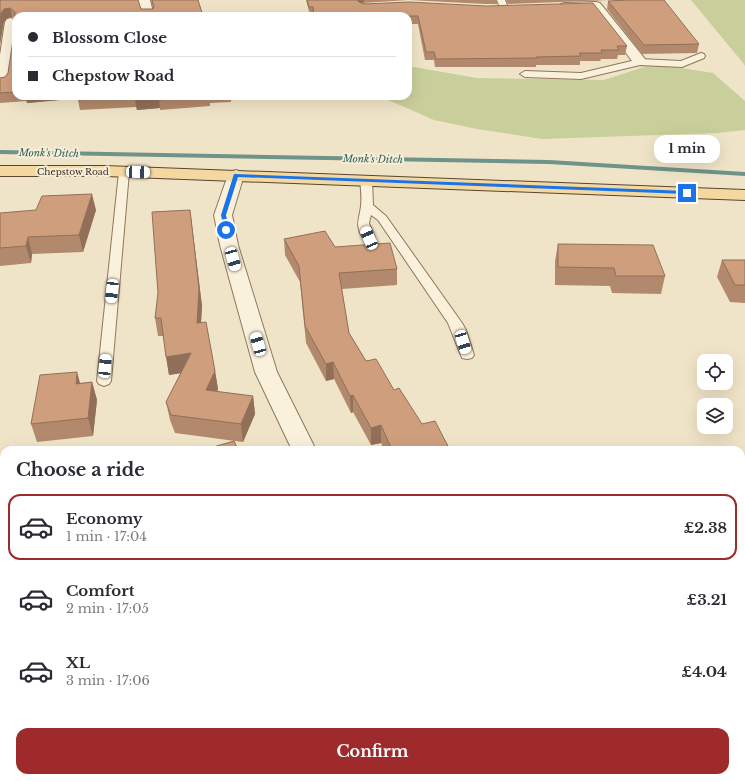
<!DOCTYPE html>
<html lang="en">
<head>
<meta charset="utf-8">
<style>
	body { margin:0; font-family:"Libre Baskerville",serif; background:#f2f2f3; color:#2b2b33; height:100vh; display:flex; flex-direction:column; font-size:15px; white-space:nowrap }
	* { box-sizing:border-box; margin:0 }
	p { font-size:13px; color:#7c7c81 }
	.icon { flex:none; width:22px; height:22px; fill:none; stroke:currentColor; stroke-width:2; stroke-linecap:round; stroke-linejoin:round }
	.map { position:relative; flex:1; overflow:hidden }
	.details { position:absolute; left:0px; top:446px; width:745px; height:336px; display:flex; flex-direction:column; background:#fff; border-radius:12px 12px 0 0; box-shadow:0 4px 16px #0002 }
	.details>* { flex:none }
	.top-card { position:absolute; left:12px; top:12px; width:400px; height:88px; border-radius:12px; box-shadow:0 4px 16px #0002; display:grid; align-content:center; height:88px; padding:0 16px; background:#fff }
	.fabs { position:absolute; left:697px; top:354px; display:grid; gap:8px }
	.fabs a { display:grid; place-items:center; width:36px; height:36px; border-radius:8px; background:#fff; box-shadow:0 4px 16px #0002; font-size:20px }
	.end { position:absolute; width:18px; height:18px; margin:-9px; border:5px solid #1a73e8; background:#fff; box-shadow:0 0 0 2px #fff }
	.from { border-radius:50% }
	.bubble { position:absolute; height:28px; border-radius:12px; background:#fff; box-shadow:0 4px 16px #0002; font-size:13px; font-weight:700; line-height:28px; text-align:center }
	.car { position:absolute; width:12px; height:24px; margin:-12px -6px; border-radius:5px; box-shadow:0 0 3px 1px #0007; background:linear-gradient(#fff 24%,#345 0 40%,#fff 0 76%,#345 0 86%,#fff 0) }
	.top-card b { display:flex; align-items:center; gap:14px; height:38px; font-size:15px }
	.top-card b+b { border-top:1px solid #e1e1e2 }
	.top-card i { width:10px; height:10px; background:#2b2b33 }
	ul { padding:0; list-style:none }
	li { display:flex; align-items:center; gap:12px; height:66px; margin:0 8px 6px; padding:0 8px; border:2px solid transparent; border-radius:12px }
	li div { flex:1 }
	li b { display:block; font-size:15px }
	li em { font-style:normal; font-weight:700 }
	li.selected { border-color:#9e2a2b }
	li>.icon { width:36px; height:36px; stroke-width:1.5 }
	h2 { padding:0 16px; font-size:18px; line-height:48px }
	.button { display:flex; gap:8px; margin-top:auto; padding:8px 16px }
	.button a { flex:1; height:46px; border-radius:12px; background:#9e2a2b; color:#fff; font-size:16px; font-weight:700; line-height:46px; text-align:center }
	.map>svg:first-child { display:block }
	.green { fill:#c9cf9b }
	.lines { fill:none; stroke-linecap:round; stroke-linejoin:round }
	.stream { fill:#6f938a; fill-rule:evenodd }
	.service-casing { stroke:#8d765c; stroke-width:2 }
	.minor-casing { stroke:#8d765c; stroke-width:2 }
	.primary-casing { stroke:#5b4430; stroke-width:2 }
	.service { fill:#faf1dc; fill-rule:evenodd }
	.minor { fill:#faf1dc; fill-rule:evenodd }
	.primary { fill:#f3d9a0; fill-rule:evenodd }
	.wall { fill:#b2896c }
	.shaded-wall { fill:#916f58 }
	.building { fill:#cf9f7d; stroke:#916f58 }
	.route { fill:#1a73e8 }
	.labels { text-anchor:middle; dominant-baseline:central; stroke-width:4; stroke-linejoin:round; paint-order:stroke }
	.far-street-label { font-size:9px; fill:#3d2e20; stroke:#f7eed8 }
	.far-water-label { font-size:10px; font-style:italic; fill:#2f5d5a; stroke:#f7eed8 }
</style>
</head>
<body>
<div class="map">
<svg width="745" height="782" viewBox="0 0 745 782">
	<rect width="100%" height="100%" fill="#f0e4c8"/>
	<path class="green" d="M691 0H745V66L743 63Z
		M650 65 675 67 713 73 745 101V130L718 133 542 139 477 129 434 120 388 100 386 96H408V66L477 78 604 80Z"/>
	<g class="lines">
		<path class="stream" d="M0 150 549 160 745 172V176L549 164 0 154Z"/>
		<g class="service-casing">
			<path id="service" d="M497 0H505L508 8 507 10H501Z
				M701 53 704 54 705 56 704 58 682 67 640 65 581 79 525 77 520 74 525 71 581 73 640 59 681 61Z
				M124 169 129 172 111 381 109 384 104 386 99 384 97 381 119 172Z
				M366 177 372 180 373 205 386 216 462 323 466 330 474 355 472 358 467 359 462 358 448 323 378 220 371 215 369 223 375 238 373 241H365C354 225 359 222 361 206 362 198 361 189 360 180Z"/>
		</g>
		<g class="minor-casing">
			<path id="minor" d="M138 0H150L154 16H142Z
				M596 2 600 3 645 59 646 62 645 65H635L593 9H565L561 8 559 6 561 4 565 3Z
				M11 18 16 21 15 40H16V48H14L9 82 7 85 0 87V55L5 22 7 19Z
				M236 170 242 172 244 175 232 215 238 245 277 372 316 450H292L255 372 220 245 214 215 228 175 230 172Z
				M4 605V629L0 630V606Z
				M741 608H745V632H741Z"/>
		</g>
		<g class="primary-casing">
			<path id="primary" d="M0 166H105L745 190V200L105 176H0Z"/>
		</g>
		<use href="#service" class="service"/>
		<use href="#minor" class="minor"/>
		<use href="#primary" class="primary"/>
	</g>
	<path class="wall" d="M0 0 141 9H153V8L151 0H198L203 16H16V96H231V102L210 103V106L160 110V108L137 110 136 107 80 110 78 100V98L27 103V101L0 103V78L5 77 8 73 15 39V19L12 17 7 18 4 22Z
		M306 0H497V4H485L409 0 362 3 627 46 625 55H618L617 59H601L600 61H580V65H536V67H435L434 60H425L418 24H408V16H313V15H310Z
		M506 0H611L508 4Z
		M608 1 699 44 697 53 642 54 607 9Z
		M96 210 83 252 32 254 31 263 0 266V213Z
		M190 210 202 306 201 322 215 371 218 389 217 392 253 396 255 414 243 442 175 433 170 420 166 402 181 373 169 375 163 336H158L155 318Z
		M284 239 335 247 397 269V285L342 289 349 333 366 361 394 390 422 424 450 450H384L381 443 371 445 353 412 351 413 334 379 326 381 306 343 300 282 285 255Z
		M558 244 665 276 661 294 612 293 610 286 555 285V261Z
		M722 260H745V303L730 302 717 277Z
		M92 382 97 400 93 436 37 442 31 424 80 383Z
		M745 487V521L741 509V497Z
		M741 514 745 525V552L743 557 741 556Z
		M0 650 4 652V738L0 752Z
		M741 658H745V730H741Z"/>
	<path class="shaded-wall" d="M356 0H364V2L359 4Z
		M10 8 12 17 7 18 4 22 0 45V21L1 13 4 9Z
		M25 96H83V98L27 103Z
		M159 98 160 108 137 110 135 100Z
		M92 194 96 210 83 252 79 235Z
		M190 210 202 306 200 341 197 323Z
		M28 237 32 254 31 263 26 246Z
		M191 353 194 371 169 375 166 357Z
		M333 362 334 379 326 381V364Z
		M215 371 218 389 209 409 206 390Z
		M77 372 82 390 76 384Z
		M92 382 97 400 93 436 88 418Z
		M353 395V412L351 413 350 396Z
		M253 396 255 414 243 442 241 424Z
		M381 425V443L371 445V428Z
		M4 526V546H0V527Z
		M0 723 4 731V738L0 752Z"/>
	<path class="building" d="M0 0H138L141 9H153L154 7 152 0H198L203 16H16V92L0 93V78L5 77 8 73 13 40 15 39V12L10 8 4 9 1 13 0 21Z
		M307 0H357L359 2 364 4 409 2 486 6 593 3 627 46H617L619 50H601L602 53H579L581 56 536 57 537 58 436 59 434 52H426L418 16H314L313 7H309Z
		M630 0H664L699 44 644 45 608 1Z
		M79 96H207L159 100V98L135 100V97L78 100Z
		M92 194 79 235 28 237 26 246 0 248V213L36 210 42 196Z
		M190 210 199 288 197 323 206 322 215 371 206 390 253 396 241 424 171 415 166 402 191 353 166 357 161 318H155L158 293 152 212Z
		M325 231 335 247 390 243 397 269 339 273 349 333 366 361 376 359 394 390 399 388 422 424 435 421 450 450H392L381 425 371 428 353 395 350 396 333 362 326 364 305 326 299 266 284 239Z
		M558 244 653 245 665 276H616L614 268 558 267Z
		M722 260H745V285H735Z
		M77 372 76 384 92 382 88 418 31 424 40 375Z
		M234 441 238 450H203Z
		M4 487V526L0 527V488Z
		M741 514 745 525V539H741Z
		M0 650 4 652V717H0Z
		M741 658H745V713L741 714Z"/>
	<path class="route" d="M234 174 687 191 689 193 687 194 238 177 226 215 229 230 226 231 224 230 221 215Z"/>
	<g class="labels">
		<g class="far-street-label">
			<text x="73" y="171">Chepstow Road</text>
		</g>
		<g class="far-water-label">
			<text transform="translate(49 153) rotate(1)">Monk's Ditch</text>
			<text transform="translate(373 159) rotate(1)">Monk's Ditch</text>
		</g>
	</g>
</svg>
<div class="fabs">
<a><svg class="icon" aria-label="locate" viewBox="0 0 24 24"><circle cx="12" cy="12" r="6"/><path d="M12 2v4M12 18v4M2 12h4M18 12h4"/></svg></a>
<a><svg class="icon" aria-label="layers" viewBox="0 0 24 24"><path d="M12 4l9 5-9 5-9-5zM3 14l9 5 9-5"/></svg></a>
</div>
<i class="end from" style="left:226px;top:230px"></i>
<i class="end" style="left:687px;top:193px"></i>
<div class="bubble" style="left:654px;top:135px;width:66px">1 min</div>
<i class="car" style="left:138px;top:172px;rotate:92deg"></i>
<i class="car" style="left:369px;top:238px;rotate:337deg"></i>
<i class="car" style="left:233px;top:259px;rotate:164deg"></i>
<i class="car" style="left:112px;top:291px;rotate:186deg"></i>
<i class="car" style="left:463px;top:342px;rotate:163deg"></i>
<i class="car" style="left:258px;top:344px;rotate:344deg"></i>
<i class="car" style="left:105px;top:366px;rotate:5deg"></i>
<div class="top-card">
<b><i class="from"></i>Blossom Close</b>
<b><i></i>Chepstow Road</b>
</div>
<section class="details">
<h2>Choose a ride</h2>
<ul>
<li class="selected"><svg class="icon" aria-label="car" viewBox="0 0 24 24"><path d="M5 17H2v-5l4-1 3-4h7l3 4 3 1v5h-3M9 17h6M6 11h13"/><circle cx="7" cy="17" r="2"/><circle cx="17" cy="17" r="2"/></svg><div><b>Economy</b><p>1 min · 17:04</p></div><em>£2.38</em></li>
<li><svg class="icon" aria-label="car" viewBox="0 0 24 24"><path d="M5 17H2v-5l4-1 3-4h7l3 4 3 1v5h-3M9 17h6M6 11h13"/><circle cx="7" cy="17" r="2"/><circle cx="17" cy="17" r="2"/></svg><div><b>Comfort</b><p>2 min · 17:05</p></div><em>£3.21</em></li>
<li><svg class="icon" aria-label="car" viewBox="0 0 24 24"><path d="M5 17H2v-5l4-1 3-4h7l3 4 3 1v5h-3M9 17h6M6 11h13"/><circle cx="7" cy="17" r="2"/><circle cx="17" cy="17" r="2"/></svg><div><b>XL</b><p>3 min · 17:06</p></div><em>£4.04</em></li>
</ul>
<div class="button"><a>Confirm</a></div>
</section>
</div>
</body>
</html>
